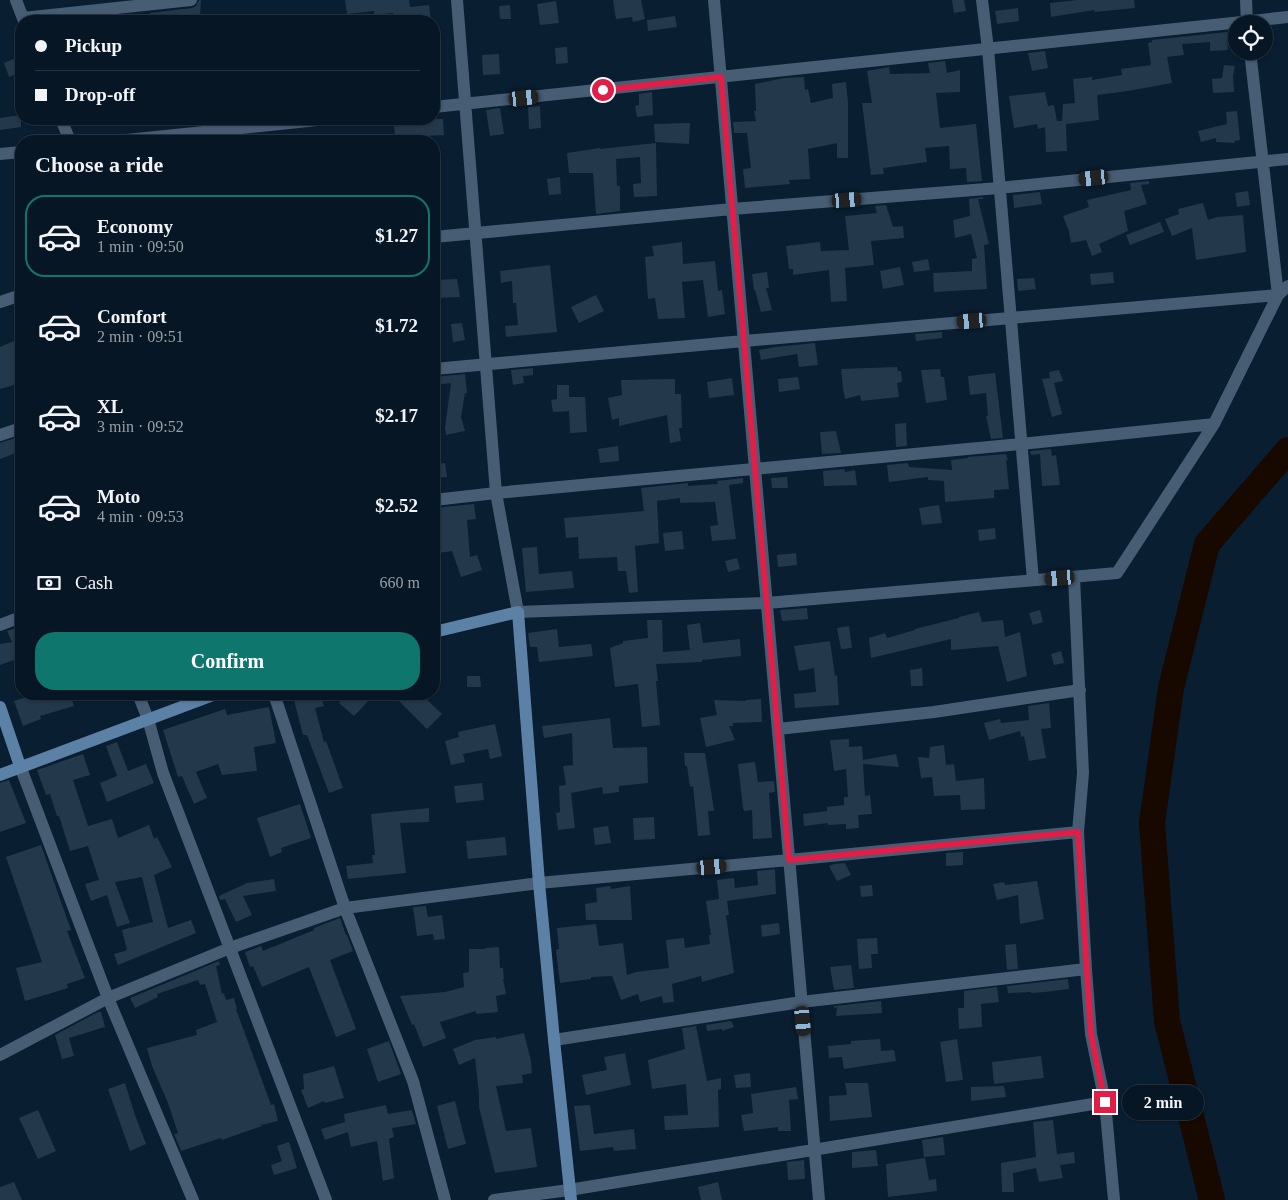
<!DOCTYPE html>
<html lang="en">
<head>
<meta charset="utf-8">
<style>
	body { margin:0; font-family:Georgia,serif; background:#101f2c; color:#f1f3f6; height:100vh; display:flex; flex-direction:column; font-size:19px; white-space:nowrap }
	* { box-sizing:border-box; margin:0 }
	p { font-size:16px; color:#989fa6 }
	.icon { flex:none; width:28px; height:28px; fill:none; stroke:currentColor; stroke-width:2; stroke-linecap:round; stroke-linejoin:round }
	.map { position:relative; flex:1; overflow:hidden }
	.drawer { position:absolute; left:15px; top:135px; width:425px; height:565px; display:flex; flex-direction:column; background:#071624; border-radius:20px; box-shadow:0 1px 4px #0004,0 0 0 1px #283541 }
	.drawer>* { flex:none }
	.banner { position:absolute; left:15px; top:15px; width:425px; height:110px; border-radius:20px; box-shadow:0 1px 4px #0004,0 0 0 1px #283541; display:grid; align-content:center; height:110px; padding:0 20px; background:#071624 }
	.fabs { position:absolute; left:1228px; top:15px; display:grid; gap:10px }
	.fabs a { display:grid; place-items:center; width:45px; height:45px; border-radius:50%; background:#071624; box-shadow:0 1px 4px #0004,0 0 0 1px #283541; font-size:25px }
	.end { position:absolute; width:22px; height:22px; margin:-11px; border:6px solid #e11d48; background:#fff; box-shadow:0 0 0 2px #fff }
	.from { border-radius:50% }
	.bubble { position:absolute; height:35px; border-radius:18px; background:#071624; box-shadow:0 1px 4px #0004,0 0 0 1px #283541; font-size:16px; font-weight:700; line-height:35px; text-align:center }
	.car { position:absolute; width:15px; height:30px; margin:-15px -8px; border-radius:6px; box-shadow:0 0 4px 1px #0007; background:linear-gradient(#222 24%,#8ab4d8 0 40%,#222 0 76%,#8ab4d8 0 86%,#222 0) }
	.banner b { display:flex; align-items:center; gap:18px; height:48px; font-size:19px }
	.banner b+b { border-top:1px solid #283541 }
	.banner i { width:12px; height:12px; background:#f1f3f6 }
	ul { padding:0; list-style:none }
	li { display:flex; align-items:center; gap:15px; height:82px; margin:0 10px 8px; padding:0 10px; border:2px solid transparent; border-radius:20px }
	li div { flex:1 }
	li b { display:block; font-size:19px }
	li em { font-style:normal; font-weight:700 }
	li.active { border-color:#0f766e }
	li>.icon { width:45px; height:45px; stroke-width:1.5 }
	h2 { padding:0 20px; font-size:22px; line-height:60px }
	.pay { display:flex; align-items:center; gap:12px; height:55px; padding:0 20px; font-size:19px }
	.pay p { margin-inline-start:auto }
	.action { display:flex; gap:10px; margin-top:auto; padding:10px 20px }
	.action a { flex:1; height:58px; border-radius:20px; background:#0f766e; color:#fff; font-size:20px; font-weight:700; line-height:58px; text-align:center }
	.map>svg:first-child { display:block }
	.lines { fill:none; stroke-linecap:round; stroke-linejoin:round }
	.river { stroke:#170800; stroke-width:26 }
	.building { fill:#24384b }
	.street { stroke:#465d74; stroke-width:12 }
	.secondary { stroke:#5c81a6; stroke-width:12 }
	.route { stroke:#e11d48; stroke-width:6 }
</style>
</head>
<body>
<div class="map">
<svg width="1288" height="1200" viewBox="0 0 1288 1200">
	<rect width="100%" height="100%" fill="#091e30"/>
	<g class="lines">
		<path class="river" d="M1212 1200 1167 1021 1152 823 1171 688 1207 544 1288 450"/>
	</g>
	<path class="building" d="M199 0H201L200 17 170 21H150V13L192 8 196 6Z
		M345 0H409L410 7 429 5 431 21H393V13L374 15V11L347 14Z
		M613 0H641L645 19 633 22 632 17 616 19Z
		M952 0H964L966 11 954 13Z
		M1077 0H1134L1135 8 1095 12 1094 10 1051 17 1050 3Z
		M556 1 559 23 540 25 537 4Z
		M510 5 511 19H500L499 6Z
		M1018 8 1019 21 997 24 995 11Z
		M675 16 677 27 648 31 647 20Z
		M1227 32 1228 50 1210 51V42L1182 44 1184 55 1167 57 1172 83 1128 91 1097 95 1099 120 1066 124 1067 151 1046 152 1045 127 1038 129 1037 124 1014 128 1009 96 1045 92 1048 106 1054 105 1057 121H1062L1063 104 1075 103 1073 79 1092 77V80L1122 75 1121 69 1151 65 1148 43 1152 42V40Z
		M567 47 568 63 556 64 555 48Z
		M1045 51 1048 68 1032 71 1028 53Z
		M499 54 500 74 483 75 482 55Z
		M21 56V72L9 77 4 63Z
		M945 61 947 73 960 70V92L936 93 940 128 976 124 982 181 967 182 966 168 950 169 949 146 925 148 927 162 883 168 884 174 871 175 862 103H872L867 71 889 67 890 74 930 73 928 63Z
		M1224 65 1235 66 1233 76 1234 92 1213 93 1212 79 1222 78Z
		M804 77 805 90 808 89 811 103 833 98 832 84 846 82 848 103V158H837V143L808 149 810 179 789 180 790 184 745 188 743 169 751 168 747 133H734L733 122 756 121 754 111H756L755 84 784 78Z
		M652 92 653 115 637 117 635 106 639 105V94Z
		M540 106 541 128 529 129 528 107Z
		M500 108 504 134 490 136 486 110Z
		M1237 111 1240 140 1234 141 1235 143 1216 142V138L1201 142 1198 131 1227 124 1226 112Z
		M21 115V127L0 130V118Z
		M431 119H443L444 135 426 136 427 141H396L393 120Z
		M690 123 689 144 655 142 654 124Z
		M656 143 657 196 634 197 633 184 641 183 640 157 616 159 617 186H620V211L596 214 593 173H569L567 153 600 148V149Z
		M560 177 561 194 549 195 547 179Z
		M1149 181V184L1141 185 1147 204 1124 211 1128 231 1099 244 1102 252 1092 256 1086 240 1071 243 1069 232 1063 216 1089 207 1087 200 1131 190 1130 183Z
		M1248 191 1250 205 1237 207 1235 193Z
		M1040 192 1042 204 1014 208 1013 195Z
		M983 197V199H978L989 244 984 245 987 289 934 292 933 273 972 271V259L977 258 971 234 955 238 953 220 970 216 969 199Z
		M1203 203 1208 220 1217 217 1243 215 1246 252 1196 260 1192 228 1172 236 1165 219 1179 214 1178 209Z
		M886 205 893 227 903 226 904 238 871 241 874 265 845 268 847 301 831 302 829 270 793 275V269H789L786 246 820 242 821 251 849 250 845 216 877 213 875 206Z
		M1160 222 1164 232 1130 245 1126 235Z
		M682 242 683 264 715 261 718 291 722 290 725 314 708 317 703 280 682 282 685 318 658 319 655 298 648 299 645 257 654 256 652 246Z
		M928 259 930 270 914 272 912 262Z
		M550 265 557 332 506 337 505 326 518 325 516 303H513L512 281 501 283 500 271Z
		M900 267 904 285 883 289 880 271Z
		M767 272 769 288H766L772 310 761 312 755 290H754L752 274Z
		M1113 272 1114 283 1091 285 1090 274Z
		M1034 278 1036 289 1018 291 1017 279Z
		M457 279 460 297 434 298V280Z
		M596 295 604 311 579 323 571 307Z
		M462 323 465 340 453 342 451 324Z
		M942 332V338L916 341 915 334Z
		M21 338V383L0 389V347Z
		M815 343 818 365 799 367 797 354 761 360 759 350 775 347Z
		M897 367 898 371H901L902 382 897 383 899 397 861 401 860 395 845 399 843 388 841 369Z
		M533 368V375L523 376 524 383 513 385 511 370Z
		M940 369 941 377H944L947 400 926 403 921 370Z
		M1059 370 1063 381 1054 383 1062 414 1052 417 1042 379 1050 378 1049 372Z
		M995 373 1003 438 991 439 986 416H988L986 393 970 395 968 376Z
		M465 374 467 393H465L461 417 465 431 446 435 445 428 451 383 434 385V377Z
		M798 377 800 389 779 392 778 379Z
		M732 378 734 395 709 398 707 382Z
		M675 379V394H681L682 428H679L681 441 670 443 667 415 619 426V418L612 420 608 398 622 395 621 380Z
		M557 385H569V397H585L587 432 570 433 569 411 553 412 551 400 557 399Z
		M906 423 907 446 896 447 895 424Z
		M836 431 841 453 822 454 820 432Z
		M21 436V451L0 459V443Z
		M618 446 619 461 600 463 598 449Z
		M1051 449 1052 456 1056 455 1060 485 1042 486 1040 454 1031 455 1030 451Z
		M1006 454 1008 460H1006L1009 489 994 490V498L945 502 944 481 928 480V477L889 482 887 465 908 463 909 467 952 470 951 460 968 458V457Z
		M445 463 447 477 434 478V464Z
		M844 469 845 472 855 470 857 485 824 486 823 471Z
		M787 477 788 488H772L771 478Z
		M743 478V483L729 485 736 539 712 541 710 526 718 525 715 502 680 503V498L657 501 659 543 635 546 638 592 629 593 626 571H618L617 557 579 559 578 537 566 538 564 518 644 511 641 488 688 483V486L718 484 717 481Z
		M474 504 476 519 467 520 470 557 477 555 482 570 461 577 452 551 439 553 434 528V508Z
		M939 505 942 523 922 525 919 508Z
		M995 528 996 539 979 541 978 530Z
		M682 531 684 549 665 551 663 533Z
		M537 547 539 574 572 571 574 588 526 592 522 548Z
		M796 553 797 565 778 567 777 555Z
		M737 558 740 569 728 572 725 561Z
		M807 608 808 619 782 621 780 610Z
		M1040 610 1043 622 1033 625 1029 613Z
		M979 612 982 622 1003 620 1005 637 1020 632 1027 676 1007 682 998 646 951 650V639L871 658 869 638 885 633 887 638 915 630V629L959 618V617Z
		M647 620H662L663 652 690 650 687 625 700 623 703 643 740 639 741 656 702 660V662L656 664 658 681H656L660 725 642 727 638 684 615 687 610 648 623 643V641L648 638Z
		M21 626V662L20 658 0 665V644L12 642 7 631Z
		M849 626 852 648 841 649 837 628Z
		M557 629 559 647 591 644 593 656 539 662 537 647H530L528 633Z
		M830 641 835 676 837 675 839 705 795 708 794 694 816 692 814 668 799 671 794 646Z
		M1061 651 1064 663 1054 665 1051 654Z
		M922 668 923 686H911L910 670Z
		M467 676H480L481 687H467Z
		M50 694H70L74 706 40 716 41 719 23 726 14 701 33 695 34 699Z
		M320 694 324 706 315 708 324 742 326 741 343 788 329 793 307 735H303L294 700Z
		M347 694H375L354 716 339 703Z
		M392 694H421L442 714 427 729Z
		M761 699 762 722 733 723V726H729L735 740 706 747 700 718 717 715 714 700 746 701V700Z
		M1049 703 1051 728 1041 729 1046 758 1029 761 1024 736 1021 737 1020 731 989 740 984 723 1000 719 1001 723 1029 720 1028 706Z
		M269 707 276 743 254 747 257 771 222 775 218 764 196 772 207 798 194 804 182 776 178 777 163 730 225 709 227 715Z
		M610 718 613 748 647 747 648 783 619 786V792L603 794 602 787 571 793 575 828 558 830 556 813 560 812 559 786 566 785 563 766 573 765 572 733 544 738 542 726Z
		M495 724 502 756 490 759 488 749 463 754 465 762 451 765 445 741 459 737 458 732Z
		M849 739V747L862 746 863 760 896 754 899 767 863 764 865 796 870 795 872 814 858 815 859 828 846 829V824L828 825V823L804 826 803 814 827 811V807L844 805V797H848L846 769 834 771 830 740Z
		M117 742 128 771 146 764 154 783 107 802 100 783 117 776 106 746Z
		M944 745 946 765 954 764 956 781 984 778 985 809 961 810 960 795 934 796 932 777 921 778 918 757 929 758 930 747Z
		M684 753H705L714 810 713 811H708L710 835 698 836 693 786 690 787 687 766H685Z
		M83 754 90 775 73 780 88 826 112 819 118 838 149 825 154 839 157 837 172 867 154 875 168 928 191 920 196 933 118 965 114 954 127 950 122 930 153 922 142 877 115 882 130 923 117 927 107 895 91 901 85 884 99 880 88 846 70 851 59 816H57L50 794 46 795 37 770Z
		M755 762 758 782 774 781 775 792 769 793 772 838 753 839 752 810 744 811 743 808 738 764Z
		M9 780 26 823 0 832V783Z
		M482 783 484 800 456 803 454 786Z
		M300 804 311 838 281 848 282 852 270 857 257 818Z
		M429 808V822L400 823 406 873 348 879 346 866 373 863 372 855H375L371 814Z
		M654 817 655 839 634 840 633 818Z
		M608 826 611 843 595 845 593 828Z
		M505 837 507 855 468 859 466 841Z
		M41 845 71 930 67 931 85 978 67 984 68 988 25 1001 16 968 42 962 6 857Z
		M963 852V865L946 866V853Z
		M845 863 851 875 837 881 829 866 834 864Z
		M775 869 776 894 727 901 729 915H726L734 973 702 982 701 976 672 984 674 1002 663 1003 662 996 640 1002 638 994 621 1000 612 976 591 977V979L560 983 556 950 559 949 557 928 596 924 599 946 623 943 627 975 636 972 669 968 666 940 684 938 685 948 710 944 709 935H711L706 901 719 899 717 880 734 878 735 888 758 885 757 871Z
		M274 879 276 891 243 896 252 915 236 922 225 899 220 900 219 896 247 883Z
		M1037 881 1044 919 1020 924 1018 895 997 900 993 884 1004 882 1005 885Z
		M872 885 873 896 861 897 860 886Z
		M610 886 611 889 630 886 632 920H586L585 904 597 902 596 888Z
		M426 906 428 917 442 915 445 939 434 940 433 934 417 936 413 907Z
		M340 918 346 935H347L353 951 330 960 356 1029 336 1037 309 967 262 987 253 966 250 967 245 952 261 946 263 951 314 930V928Z
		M779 923 780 934 762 937 761 925Z
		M877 938 878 954H871L872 968 859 969 857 939Z
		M1016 944 1018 969 1007 970 1005 945Z
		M499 947 500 968H503L504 979H503L506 994 496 996 498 1012 476 1014V1011L440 1022 446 1038 423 1047 414 1024 412 1025 400 996 445 992 464 987 463 973 469 972V949H485V948Z
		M219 961 220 965 216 966 222 994 224 993 226 1000 234 998 237 1009H236L271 1105 274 1104 278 1121 261 1125 262 1126 222 1140 221 1138 181 1151 174 1134 178 1133 168 1103 152 1066 147 1048 197 1035 196 1030 217 1022 205 984 200 985 198 980 157 994 158 997 135 1008 130 998Z
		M851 965 854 988 834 990 830 967Z
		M1068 979 1069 989 1045 992 1031 993V992L1008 993 1007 986Z
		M997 987 999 1002 981 1004 982 1027 959 1029 958 1008H964V991Z
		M881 1001 882 1013 836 1016 837 1007 834 1008V1006Z
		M98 1012H101L105 1027 69 1038 74 1056 62 1059 55 1035Z
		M731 1021 734 1027 722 1031V1029L707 1031 706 1025Z
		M696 1026 707 1081 721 1078V1089L718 1090 719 1127 665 1130 664 1116 688 1115 686 1084 652 1089 648 1060 685 1049 682 1028Z
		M524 1033 531 1061 532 1073 522 1075 523 1083 496 1086 506 1131 531 1128 537 1167 495 1173 479 1107V1094L475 1058 459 1065 453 1049 475 1040 496 1037V1039Z
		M880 1039 881 1051 894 1050 896 1061 844 1069 842 1057 829 1058 828 1046 851 1044V1041Z
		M957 1039 963 1080 946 1082 940 1042Z
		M389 1041 401 1074 378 1082 367 1049Z
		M625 1053 631 1085 586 1095 582 1075 607 1070 604 1057Z
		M1041 1056 1044 1078 994 1084 992 1062Z
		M334 1066 344 1098 325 1103 324 1101 308 1108 301 1090 304 1089 303 1074 309 1073Z
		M750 1073 751 1087 736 1088 734 1075Z
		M125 1083 135 1115 146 1144 130 1151 108 1089Z
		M845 1083H868L872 1117 830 1121 829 1096 847 1095Z
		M1004 1086 1006 1097 971 1101V1087Z
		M796 1087 798 1099 789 1100 791 1131H778V1127L744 1131 741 1115 753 1113 751 1094Z
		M455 1101 466 1144 448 1149 437 1106Z
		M386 1105 388 1114 412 1110 416 1124 392 1128 394 1137 389 1139 394 1178 383 1181 377 1141 351 1147 348 1132 325 1140 321 1129 345 1122 344 1114Z
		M590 1105 594 1134 634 1129 636 1149 614 1151 613 1147 580 1151 574 1106Z
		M38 1110 56 1151 38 1159 19 1118Z
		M1053 1120 1057 1154 1074 1152 1075 1163 1060 1165 1063 1178 1039 1182 1036 1168 1013 1173 1014 1192H1002L1001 1163 1036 1157 1033 1122Z
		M943 1137 945 1155 924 1157 922 1140Z
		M289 1142 297 1168 274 1175 271 1165 282 1161 277 1146Z
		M876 1150 878 1166 852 1168V1152Z
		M925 1158 929 1180 936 1179 937 1191 888 1197 886 1164Z
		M804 1160 805 1179 788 1180 787 1162Z
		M14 1182 22 1200H0V1187Z
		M718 1182 722 1200H701L698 1187Z"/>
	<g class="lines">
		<path class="street" d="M16 0 24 21
			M457 0 496 493 518 612 767 603 1117 573 1214 424 1278 295 1288 286
			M714 0 819 1200
			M982 0 988 49 1033 580
			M1246 0 1247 24
			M23 18 191 0
			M434 107 1288 17
			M61 119 70 141
			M117 141 327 119
			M0 154 21 152
			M434 237 732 209 999 188 1288 159
			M0 302 21 295
			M434 369 744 341 1278 295 1250 51
			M0 435 21 428
			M434 500 496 493 1021 444 1214 424
			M1074 577 1083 773 1078 832 1086 969 1091 1034 1105 1102 1114 1200
			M0 625 21 617
			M138 694 148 719 163 773 326 1200
			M274 694 345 908 413 1081 445 1200
			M778 729 934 712 1080 690
			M20 766 108 998 193 1200
			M554 1040 801 1002 1086 969
			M0 1055 108 998 230 948 345 908 539 883 789 860 1078 832
			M494 1200 569 1190 1105 1102"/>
		<path class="secondary" d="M434 632 518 612 539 883 554 1040 571 1200
			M0 707 20 766
			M0 775 216 694"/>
	</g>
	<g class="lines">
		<path class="route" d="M603 90 721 77 789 860 1078 832 1091 1034 1105 1102"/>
	</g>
</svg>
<div class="fabs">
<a><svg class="icon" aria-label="locate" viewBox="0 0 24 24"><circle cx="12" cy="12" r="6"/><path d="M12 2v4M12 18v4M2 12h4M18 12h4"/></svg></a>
</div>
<i class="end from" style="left:603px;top:90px"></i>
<i class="end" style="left:1105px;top:1102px"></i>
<div class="bubble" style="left:1122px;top:1085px;width:82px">2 min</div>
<i class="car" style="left:524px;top:98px;rotate:84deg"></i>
<i class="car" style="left:1094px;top:178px;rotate:264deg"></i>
<i class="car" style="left:847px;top:200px;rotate:86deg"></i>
<i class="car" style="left:972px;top:321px;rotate:265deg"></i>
<i class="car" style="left:1060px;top:578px;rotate:265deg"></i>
<i class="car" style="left:712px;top:867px;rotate:85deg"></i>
<i class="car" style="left:803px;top:1021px;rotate:175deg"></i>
<div class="banner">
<b><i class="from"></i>Pickup</b>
<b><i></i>Drop-off</b>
</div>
<section class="drawer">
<h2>Choose a ride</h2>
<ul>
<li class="active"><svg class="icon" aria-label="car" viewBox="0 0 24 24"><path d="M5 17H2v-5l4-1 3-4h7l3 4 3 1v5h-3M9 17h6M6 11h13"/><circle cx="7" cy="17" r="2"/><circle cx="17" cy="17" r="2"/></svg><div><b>Economy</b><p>1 min · 09:50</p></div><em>$1.27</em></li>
<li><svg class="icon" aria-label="car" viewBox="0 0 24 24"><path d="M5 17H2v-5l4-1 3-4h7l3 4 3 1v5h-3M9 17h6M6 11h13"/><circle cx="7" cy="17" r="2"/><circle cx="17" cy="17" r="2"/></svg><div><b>Comfort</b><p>2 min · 09:51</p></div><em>$1.72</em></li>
<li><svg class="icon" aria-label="car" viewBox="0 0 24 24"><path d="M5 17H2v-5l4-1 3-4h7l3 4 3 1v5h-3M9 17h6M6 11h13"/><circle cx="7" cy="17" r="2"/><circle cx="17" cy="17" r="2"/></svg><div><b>XL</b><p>3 min · 09:52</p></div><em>$2.17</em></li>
<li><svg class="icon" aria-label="car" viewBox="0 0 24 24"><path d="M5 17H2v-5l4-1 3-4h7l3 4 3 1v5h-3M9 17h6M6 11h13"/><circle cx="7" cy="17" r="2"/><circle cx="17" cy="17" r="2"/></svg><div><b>Moto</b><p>4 min · 09:53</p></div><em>$2.52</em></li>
</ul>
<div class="pay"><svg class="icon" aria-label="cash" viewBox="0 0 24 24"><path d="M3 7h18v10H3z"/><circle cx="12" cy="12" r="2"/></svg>Cash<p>660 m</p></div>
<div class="action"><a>Confirm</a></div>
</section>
</div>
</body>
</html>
